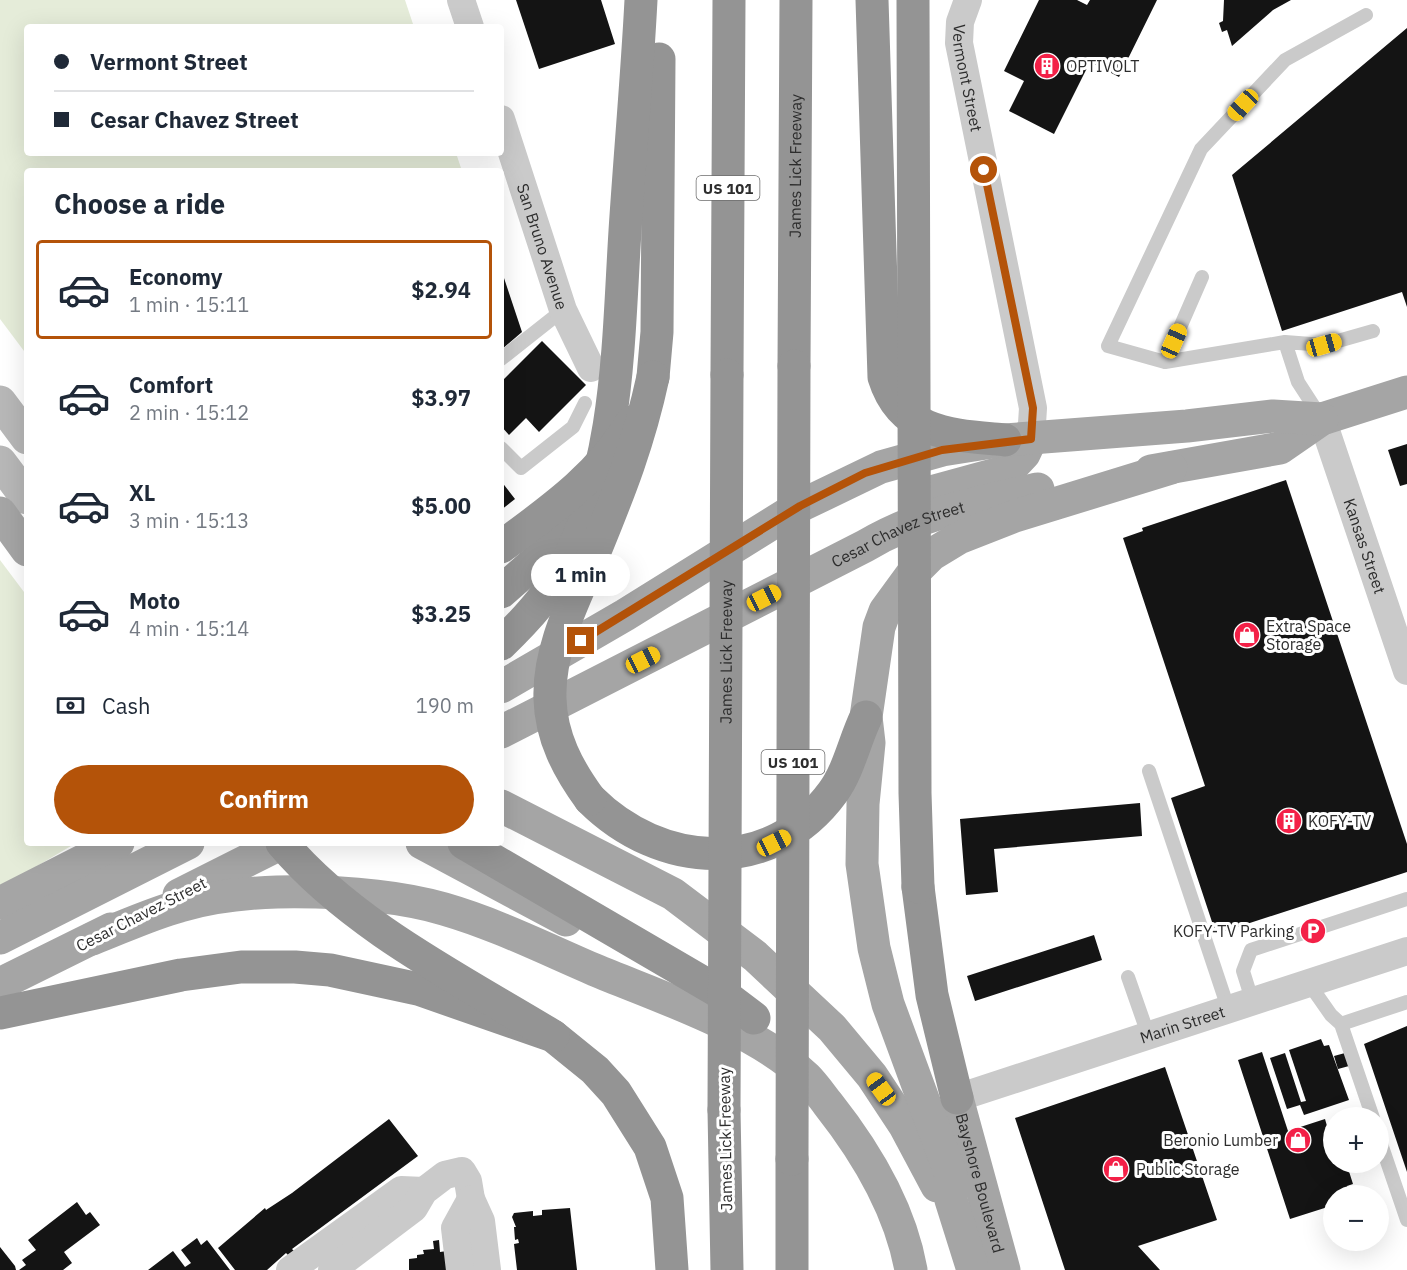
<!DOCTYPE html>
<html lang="en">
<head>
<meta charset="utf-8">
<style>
	body { margin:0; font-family:"IBM Plex Sans",sans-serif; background:#f2f2f3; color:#1f2937; height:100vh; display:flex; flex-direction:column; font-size:22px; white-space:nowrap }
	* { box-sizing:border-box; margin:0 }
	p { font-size:20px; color:#747a83 }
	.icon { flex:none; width:33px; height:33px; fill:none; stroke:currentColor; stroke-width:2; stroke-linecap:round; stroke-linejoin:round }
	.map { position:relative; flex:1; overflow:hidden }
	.drawer { position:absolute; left:24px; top:168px; width:480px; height:678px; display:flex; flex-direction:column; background:#fff; border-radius:6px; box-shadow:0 6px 24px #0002 }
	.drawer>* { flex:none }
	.guide { position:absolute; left:24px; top:24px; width:480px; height:132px; border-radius:6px; box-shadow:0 6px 24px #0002; display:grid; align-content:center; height:132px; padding:0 30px; background:#fff }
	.buttons { position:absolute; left:1323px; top:1107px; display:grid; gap:12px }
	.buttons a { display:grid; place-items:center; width:66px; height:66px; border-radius:50%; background:#fff; box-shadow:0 6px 24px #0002; font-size:30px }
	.end { position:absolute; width:27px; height:27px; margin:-14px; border:8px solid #b45309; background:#fff; box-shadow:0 0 0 3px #fff }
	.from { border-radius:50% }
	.bubble { position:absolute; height:42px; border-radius:21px; background:#fff; box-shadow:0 6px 24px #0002; font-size:20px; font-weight:700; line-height:42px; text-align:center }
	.car { position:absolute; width:18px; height:36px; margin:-18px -9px; border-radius:8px; box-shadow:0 0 4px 2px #0007; background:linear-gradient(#f5c518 24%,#345 0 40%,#f5c518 0 76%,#345 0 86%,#f5c518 0) }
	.guide b { display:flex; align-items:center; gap:21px; height:57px; font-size:22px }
	.guide b+b { border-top:2px solid #e0e1e3 }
	.guide i { width:15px; height:15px; background:#1f2937 }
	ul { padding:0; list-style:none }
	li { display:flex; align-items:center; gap:18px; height:99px; margin:0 12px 9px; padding:0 18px; border:3px solid transparent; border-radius:6px }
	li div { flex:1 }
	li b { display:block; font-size:22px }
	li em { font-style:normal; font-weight:700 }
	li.selected { border-color:#b45309 }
	li>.icon { width:54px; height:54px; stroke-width:1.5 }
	h2 { padding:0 30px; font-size:27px; line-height:72px }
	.pay { display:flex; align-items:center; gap:15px; height:66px; padding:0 30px; font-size:22px }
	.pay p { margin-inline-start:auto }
	.primary-button { display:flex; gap:12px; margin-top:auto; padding:12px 30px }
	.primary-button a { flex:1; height:69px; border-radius:36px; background:#b45309; color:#fff; font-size:24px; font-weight:700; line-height:69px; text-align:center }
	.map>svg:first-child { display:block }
	.green { fill:#e5ecd9 }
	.building { fill:#141414 }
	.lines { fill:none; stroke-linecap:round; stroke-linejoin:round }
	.lane { stroke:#cacaca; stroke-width:14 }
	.street { stroke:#cacaca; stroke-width:28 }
	.secondary { stroke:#b7b7b7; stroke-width:33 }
	.primary { stroke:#a5a5a5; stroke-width:33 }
	.highway { stroke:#949494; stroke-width:33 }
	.highway-bridge { stroke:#949494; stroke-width:33 }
	.route { stroke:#b45309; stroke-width:8 }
	.labels { text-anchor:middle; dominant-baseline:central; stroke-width:6; stroke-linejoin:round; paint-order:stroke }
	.shield { fill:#fff; stroke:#6c6c6c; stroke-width:1.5 }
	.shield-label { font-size:15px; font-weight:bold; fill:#2d2d2d }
	.poi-label { font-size:16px; fill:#2d2d2d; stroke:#fff; text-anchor:start }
	.street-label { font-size:16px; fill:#2d2d2d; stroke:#fff }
</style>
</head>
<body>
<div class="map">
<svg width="1407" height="1270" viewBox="0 0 1407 1270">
	<rect width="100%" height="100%" fill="#fff"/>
	<path class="green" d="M0 0H405L414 27H27V153H456L462 171H27V355L0 319Z
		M0 560 27 596V843H76L0 888Z"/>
	<path class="building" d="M516 0H601L615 44 539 69Z
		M1039 0H1077L1087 5 1090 0H1157L1119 77 1090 62 1054 134 1009 111 1024 81 1004 71Z
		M1224 0H1291L1273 10 1232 46 1227 30 1222 32 1219 23 1223 21Z
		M1407 28V307L1402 292 1282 331 1232 175Z
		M501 269 522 332 501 350Z
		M542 341 586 385 539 432 526 418 509 435 501 426V382Z
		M1407 444V484L1400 486 1388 450Z
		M1286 480 1407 844V872L1216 934 1171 798 1205 786 1123 538 1143 531 1142 528Z
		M501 481 515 499 501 510Z
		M1140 803 1142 836 994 849 998 892 966 895 960 819Z
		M1094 935 1102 960 975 1001 967 976Z
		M1407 1026V1172L1364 1044Z
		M1321 1039 1324 1046 1329 1045 1349 1100 1304 1115 1300 1105 1287 1109 1270 1058 1285 1053 1301 1102 1306 1101 1289 1050Z
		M1262 1052 1288 1131 1325 1119 1329 1133 1334 1131V1162H1346L1353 1184 1347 1186 1350 1196H1334V1205L1290 1219 1238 1060Z
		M1345 1053 1349 1066 1338 1069 1334 1056Z
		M1165 1067 1217 1220 1138 1246 1160 1270H1065L1015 1118Z
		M389 1119 418 1156 292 1249 294 1251 288 1255 286 1253 267 1270H235L218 1248 265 1208 266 1210 292 1193Z
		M77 1202 86 1215 90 1212 100 1225 64 1252 72 1263 63 1270H19L26 1265 22 1260 36 1250 28 1240Z
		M570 1208 577 1270H517L514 1244 519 1243 518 1239 515 1240 514 1227H516L512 1217 514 1213 533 1211V1216L542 1215V1210Z
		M197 1238 201 1245 207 1240 230 1270H148L173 1251 185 1267 191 1263 181 1250Z
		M439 1240 440 1252 447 1251 448 1270H409V1259L417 1258V1255L424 1254 423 1250 434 1249 433 1241Z
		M0 1247 15 1266 16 1270H0Z"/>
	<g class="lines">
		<path class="lane" d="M1285 342 1324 345 1373 331
			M501 359 563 310
			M1165 362 1202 277
			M1320 416 1298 382 1285 342 1165 362 1108 346 1201 149 1285 60 1366 15
			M501 448 521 468 573 427 585 403
			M1149 771 1229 1011
			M1128 977 1149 1037
			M1310 985 1331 1015 1341 1024 1373 1118
			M1253 1003 1243 971 1251 950 1407 899
			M1341 1024 1407 1002
			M1378 1135 1407 1220"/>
		<g class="street">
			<path d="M461 0 470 27"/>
			<path id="s1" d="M968 0 960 22 959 43 1033 408 1031 439"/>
			<path id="s2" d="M501 119 563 310 591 368"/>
			<path id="s3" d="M1322 419 1407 671"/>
			<path id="s4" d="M957 1098 1407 951"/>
			<path d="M290 1270 401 1190 424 1191"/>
			<path d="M332 1270 414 1208 424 1191 445 1175 462 1171 468 1181 471 1199 481 1221 487 1270"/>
			<path d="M460 1270 455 1228 471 1199"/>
		</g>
		<path class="secondary" d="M0 402 27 438
			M0 462 27 498"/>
		<g class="primary">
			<path d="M1151 471 1280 448 1322 419 1407 392"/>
			<path d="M935 491 1008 471 1024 454 1031 439"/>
			<path d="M0 513 27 550"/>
			<path d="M501 687 625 615 800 506 881 467 942 450 1005 440 1187 426 1273 416 1322 419"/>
			<path id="s5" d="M501 732 865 546C919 514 978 502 1038 489"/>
			<path d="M501 806 673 894 755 956 832 1028 872 1076 905 1126 937 1186"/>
			<path d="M422 843 566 920"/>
			<path d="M179 895 282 843"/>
			<path d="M0 903 118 843"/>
			<path d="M0 938 188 843"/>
			<path d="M92 939C121 928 150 914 180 906 210 897 246 893 277 892 333 891 391 894 444 909 496 924 546 949 595 970 660 997 754 1028 806 1077 814 1085 821 1095 828 1104 866 1152 900 1208 911 1270"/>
			<path d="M0 984 111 929"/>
			<path id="s6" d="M957 1098 1004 1270"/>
			<path d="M973 1270 951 1200V1175L888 1004 874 948 862 864 863 804 869 743 866 717 879 627 885 611 912 574 931 555 959 538 1015 516 1171 468"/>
		</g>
		<g class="highway">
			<path d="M872 0 884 377C902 435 953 435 1005 440"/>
			<path id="s7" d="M794 366 796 0"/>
			<path d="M727 375 729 0"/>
			<path d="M653 377 657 332 659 59"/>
			<path d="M501 592 543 555 574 517"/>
			<path d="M501 644C524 622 549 595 564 567 619 466 618 342 625 231 630 154 637 77 641 0"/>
			<path d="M590 799C660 869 771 877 833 792 849 770 854 742 866 717"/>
			<path d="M464 843 721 993 754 1018"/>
			<path d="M918 887 932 995 957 1098"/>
			<path d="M0 1013 181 975 241 967H295L330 970 418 989 553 1036 595 1070 616 1093 650 1147 667 1198 672 1270"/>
			<path d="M724 1110 727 1270"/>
			<path d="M792 1270V1159"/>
		</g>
		<g class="highway-bridge">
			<path d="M913 0 915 793 918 887"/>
			<path d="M501 547C551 510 599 477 632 422"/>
			<path d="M590 799C568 769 551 737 550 699 548 647 576 597 595 551 620 490 639 442 653 377"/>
			<path d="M282 843C351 925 461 980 553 1036"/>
			<path id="s8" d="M724 1110 727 375"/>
			<path d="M792 1159 794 366"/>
		</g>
	</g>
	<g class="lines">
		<path class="route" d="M581 641 800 506 865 473 942 450 1031 439 1033 408 984 170"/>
	</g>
	<defs>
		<g id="building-disc" transform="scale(1.35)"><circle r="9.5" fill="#f32047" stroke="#fff"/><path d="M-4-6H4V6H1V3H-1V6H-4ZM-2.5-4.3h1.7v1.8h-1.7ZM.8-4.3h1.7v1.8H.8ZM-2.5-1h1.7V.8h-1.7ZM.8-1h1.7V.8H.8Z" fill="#fff"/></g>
		<g id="shop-disc" transform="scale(1.35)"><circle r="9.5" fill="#f32047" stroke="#fff"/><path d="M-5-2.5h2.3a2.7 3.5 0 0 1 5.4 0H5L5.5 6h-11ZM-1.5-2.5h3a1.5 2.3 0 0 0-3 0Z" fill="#fff"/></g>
		<g id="parking-disc" transform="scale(1.35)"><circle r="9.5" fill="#f32047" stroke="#fff"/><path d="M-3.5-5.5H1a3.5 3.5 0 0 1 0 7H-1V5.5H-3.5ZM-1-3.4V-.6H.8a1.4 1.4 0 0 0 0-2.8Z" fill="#fff"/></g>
	</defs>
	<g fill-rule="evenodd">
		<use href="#building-disc" x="1047" y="66"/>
		<use href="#shop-disc" x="1247" y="635"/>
		<use href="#building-disc" x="1289" y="821"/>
		<use href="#parking-disc" x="1313" y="931"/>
		<use href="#shop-disc" x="1298" y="1140"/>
		<use href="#shop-disc" x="1116" y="1169"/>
	</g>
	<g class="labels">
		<g class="shield">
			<rect x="696.5" y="176" width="63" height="24" rx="4.5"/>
			<rect x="761.5" y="750" width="63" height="24" rx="4.5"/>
		</g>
		<g class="shield-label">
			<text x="728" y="188">US 101</text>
			<text x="793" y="762">US 101</text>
		</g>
		<g class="poi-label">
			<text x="1066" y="66">OPTIVOLT</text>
			<text x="1266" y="626">Extra Space<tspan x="1266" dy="18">Storage</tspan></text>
			<text x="1308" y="821">KOFY-TV</text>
			<text x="1294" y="931" text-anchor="end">KOFY-TV Parking</text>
			<text x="1278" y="1140" text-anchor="end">Beronio Lumber</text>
			<text x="1136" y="1169">Public Storage</text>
		</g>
		<g class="street-label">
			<text stroke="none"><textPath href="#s1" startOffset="80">Vermont Street</textPath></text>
			<text stroke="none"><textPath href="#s7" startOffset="200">James Lick Freeway</textPath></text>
			<text stroke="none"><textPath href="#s2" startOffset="134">San Bruno Avenue</textPath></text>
			<text stroke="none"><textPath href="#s5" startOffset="444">Cesar Chavez Street</textPath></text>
			<text stroke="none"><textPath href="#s3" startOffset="134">Kansas Street</textPath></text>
			<text stroke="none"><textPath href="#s8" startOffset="458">James Lick Freeway</textPath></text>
			<text transform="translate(141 914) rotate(-27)">Cesar Chavez Street</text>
			<text stroke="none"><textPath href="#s4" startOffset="237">Marin Street</textPath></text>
			<text transform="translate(725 1139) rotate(-91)">James Lick Freeway</text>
			<text stroke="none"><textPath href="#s6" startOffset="88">Bayshore Boulevard</textPath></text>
		</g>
	</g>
</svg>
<div class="buttons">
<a>+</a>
<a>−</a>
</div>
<i class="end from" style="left:984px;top:170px"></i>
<i class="end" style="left:581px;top:641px"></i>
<div class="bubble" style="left:531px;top:554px;width:99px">1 min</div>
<i class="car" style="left:1243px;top:105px;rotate:223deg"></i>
<i class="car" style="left:1174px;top:341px;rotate:24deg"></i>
<i class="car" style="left:1324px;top:345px;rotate:74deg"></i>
<i class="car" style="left:764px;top:598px;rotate:63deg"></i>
<i class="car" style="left:643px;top:660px;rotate:63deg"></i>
<i class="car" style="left:774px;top:843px;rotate:63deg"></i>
<i class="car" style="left:881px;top:1089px;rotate:324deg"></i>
<div class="guide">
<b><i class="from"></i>Vermont Street</b>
<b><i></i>Cesar Chavez Street</b>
</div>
<section class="drawer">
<h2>Choose a ride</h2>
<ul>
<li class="selected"><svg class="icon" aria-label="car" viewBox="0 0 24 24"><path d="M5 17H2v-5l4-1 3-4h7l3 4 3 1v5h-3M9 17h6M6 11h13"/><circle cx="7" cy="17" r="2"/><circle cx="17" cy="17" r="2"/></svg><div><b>Economy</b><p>1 min · 15:11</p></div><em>$2.94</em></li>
<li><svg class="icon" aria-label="car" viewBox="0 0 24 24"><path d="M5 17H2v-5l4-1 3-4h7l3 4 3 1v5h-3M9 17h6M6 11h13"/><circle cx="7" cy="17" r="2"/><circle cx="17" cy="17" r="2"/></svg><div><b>Comfort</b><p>2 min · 15:12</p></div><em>$3.97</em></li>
<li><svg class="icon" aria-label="car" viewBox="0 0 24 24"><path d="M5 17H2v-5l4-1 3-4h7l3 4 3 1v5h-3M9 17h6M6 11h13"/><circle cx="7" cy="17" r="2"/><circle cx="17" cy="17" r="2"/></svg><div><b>XL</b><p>3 min · 15:13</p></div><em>$5.00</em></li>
<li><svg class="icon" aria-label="car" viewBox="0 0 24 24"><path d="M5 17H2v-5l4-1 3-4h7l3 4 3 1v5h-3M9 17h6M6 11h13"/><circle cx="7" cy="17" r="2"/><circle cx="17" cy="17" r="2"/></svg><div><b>Moto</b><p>4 min · 15:14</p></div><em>$3.25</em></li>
</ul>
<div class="pay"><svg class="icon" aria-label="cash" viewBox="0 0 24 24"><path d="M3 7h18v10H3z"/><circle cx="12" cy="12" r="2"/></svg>Cash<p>190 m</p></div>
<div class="primary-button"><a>Confirm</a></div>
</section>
</div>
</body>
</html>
